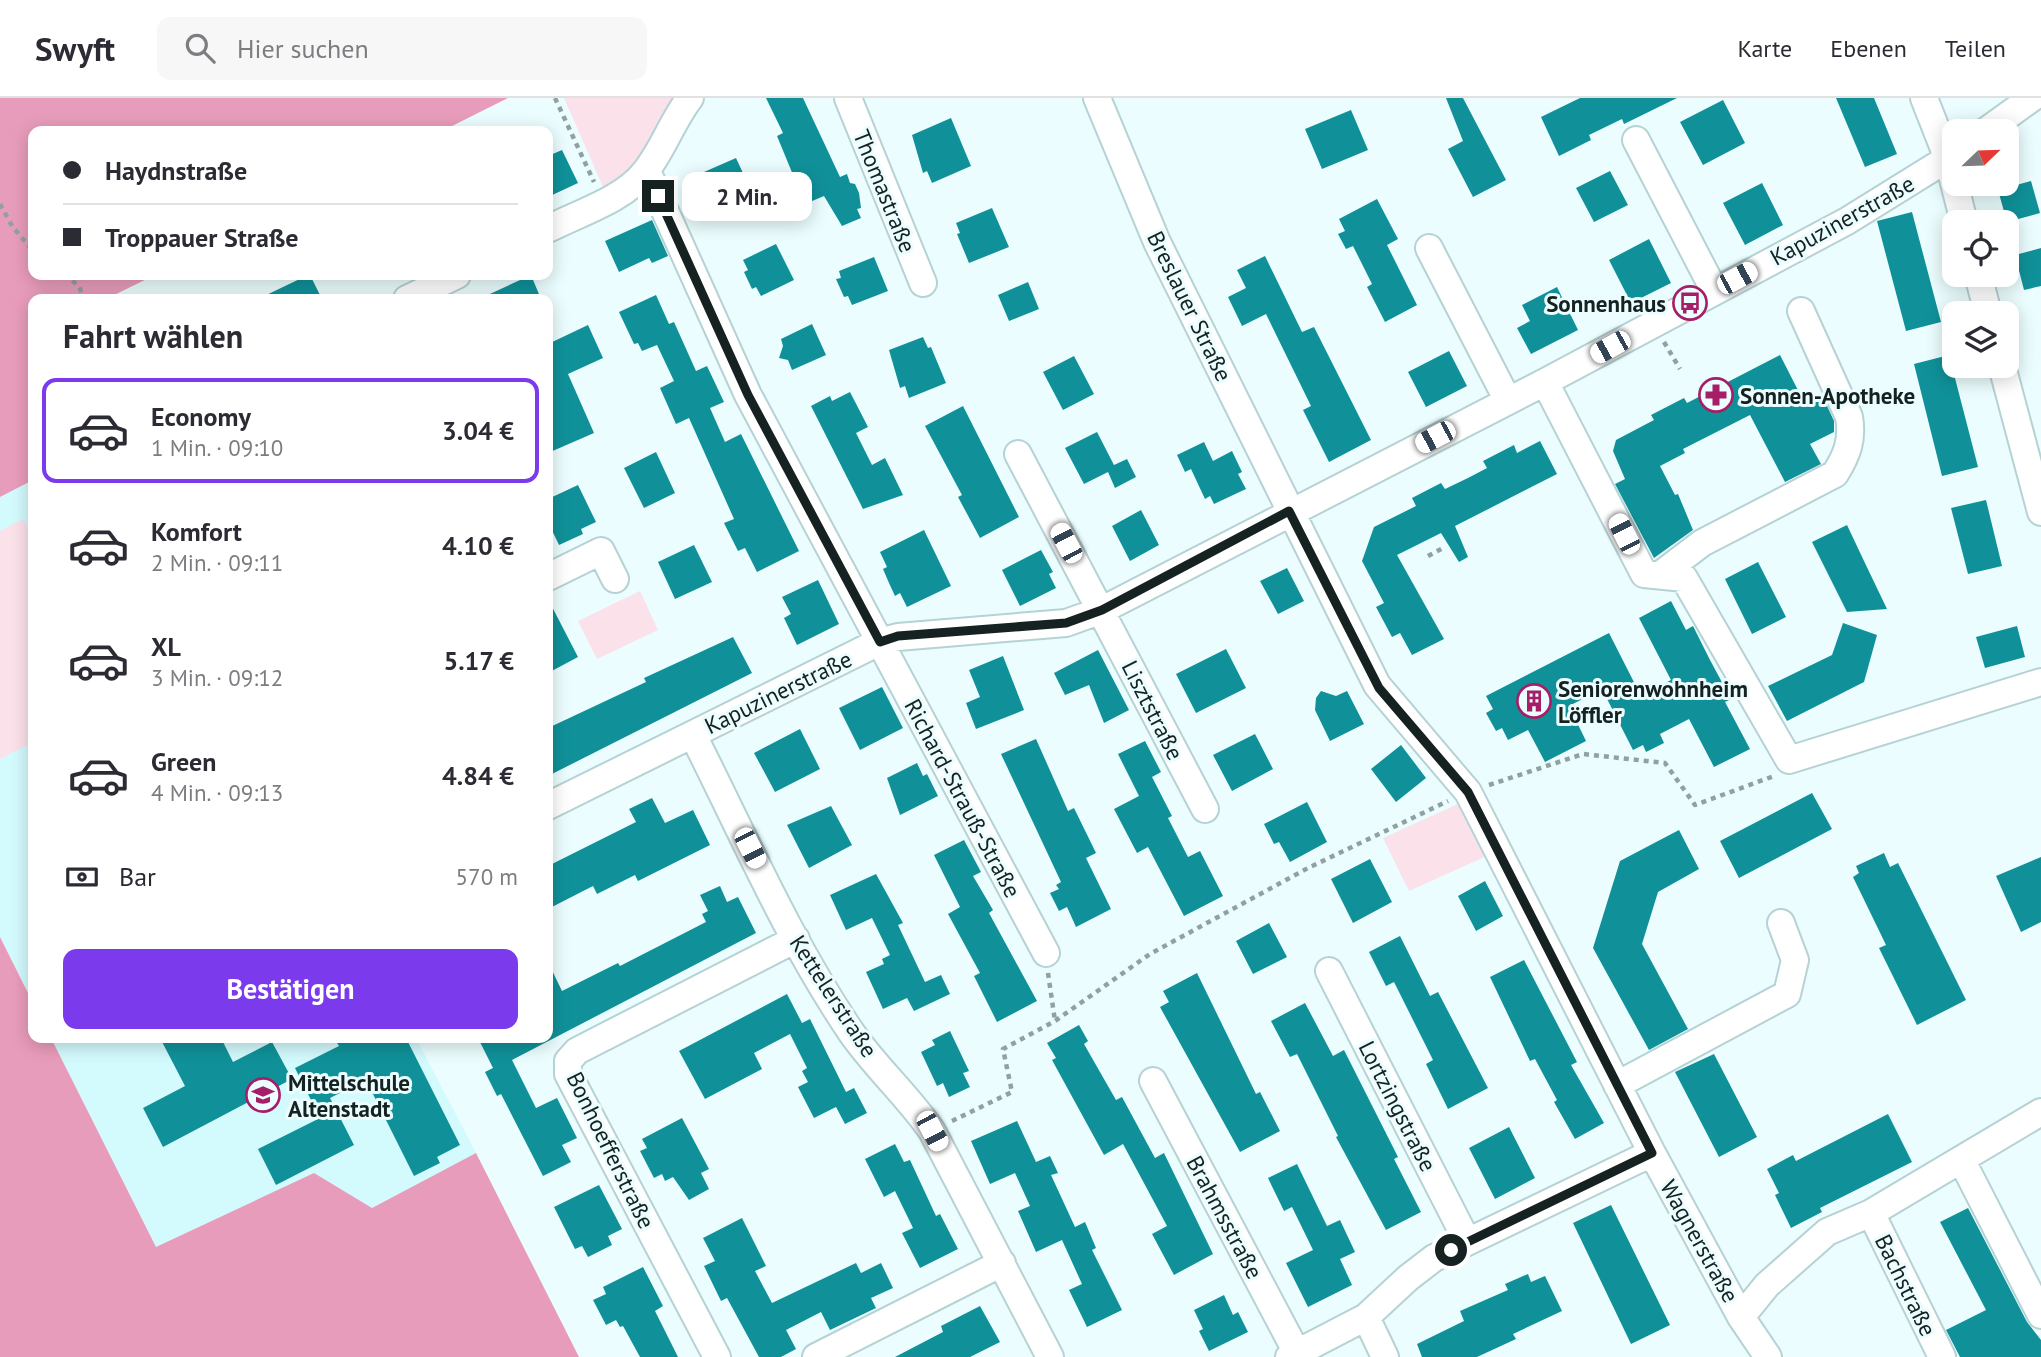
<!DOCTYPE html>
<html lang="de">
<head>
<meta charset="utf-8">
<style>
	body { margin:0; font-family:"PT Sans",sans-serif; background:#f7f7f7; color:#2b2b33; height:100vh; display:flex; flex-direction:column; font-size:26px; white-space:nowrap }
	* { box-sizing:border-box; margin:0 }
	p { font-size:23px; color:#7c7c81 }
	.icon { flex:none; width:38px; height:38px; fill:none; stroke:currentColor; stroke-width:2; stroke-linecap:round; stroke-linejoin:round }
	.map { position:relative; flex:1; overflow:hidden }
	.sheet { position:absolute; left:28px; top:196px; width:525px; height:749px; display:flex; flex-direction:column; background:#fff; border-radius:14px; box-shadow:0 4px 18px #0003 }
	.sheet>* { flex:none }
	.hud { position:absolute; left:28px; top:28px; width:525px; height:154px; border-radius:14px; box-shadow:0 4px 18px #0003; display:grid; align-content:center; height:154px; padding:0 35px; background:#fff }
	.needle { width:46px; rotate:67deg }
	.buttons { position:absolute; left:1942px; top:21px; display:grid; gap:14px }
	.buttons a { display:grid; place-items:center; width:77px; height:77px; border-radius:14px; background:#fff; box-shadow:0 4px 18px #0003; font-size:35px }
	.end { position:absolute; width:32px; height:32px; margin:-16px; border:9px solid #162121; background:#fff; box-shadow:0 0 0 4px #fff }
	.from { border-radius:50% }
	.bubble { position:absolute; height:49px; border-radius:14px; background:#fff; box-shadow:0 4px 18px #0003; font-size:23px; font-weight:600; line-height:49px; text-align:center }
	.car { position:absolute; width:21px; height:42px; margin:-21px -10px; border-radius:9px; box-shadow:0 0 5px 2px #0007; background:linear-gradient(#fff 24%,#345 0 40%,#fff 0 76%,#345 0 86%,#fff 0) }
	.hud b { display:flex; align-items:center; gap:24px; height:66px; font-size:26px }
	.hud b+b { border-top:2px solid #e1e1e2 }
	.hud i { width:18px; height:18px; background:#2b2b33 }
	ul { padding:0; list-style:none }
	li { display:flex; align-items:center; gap:21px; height:105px; margin:0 14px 10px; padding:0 21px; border:4px solid transparent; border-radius:14px }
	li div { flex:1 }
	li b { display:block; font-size:26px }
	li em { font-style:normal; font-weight:600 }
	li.on { border-color:#7c3aed }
	li>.icon { width:63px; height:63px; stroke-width:1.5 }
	h2 { padding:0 35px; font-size:32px; line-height:84px }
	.pay { display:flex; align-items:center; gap:18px; height:77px; padding:0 35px; font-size:26px }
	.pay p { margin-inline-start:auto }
	.primary-button { display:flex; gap:14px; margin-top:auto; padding:14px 35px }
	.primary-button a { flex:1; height:80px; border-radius:14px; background:#7c3aed; color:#fff; font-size:28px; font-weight:600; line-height:80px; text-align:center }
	header { display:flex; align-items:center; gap:42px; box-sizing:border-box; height:98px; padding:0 35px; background:#fff; border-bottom:2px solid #e1e1e2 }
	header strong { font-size:33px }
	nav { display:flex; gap:38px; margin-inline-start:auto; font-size:24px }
	.search { width:490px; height:63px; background:#f7f7f7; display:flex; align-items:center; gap:18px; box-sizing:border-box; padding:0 24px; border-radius:14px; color:#7c7c81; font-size:26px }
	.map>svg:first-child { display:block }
	.built { fill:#d3fafd }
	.green { fill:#fbe1ea }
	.forest { fill:#e89cbb }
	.building { fill:#109199 }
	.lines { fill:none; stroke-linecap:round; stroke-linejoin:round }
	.minor-casing { stroke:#b5d2d4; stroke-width:30 }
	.path { stroke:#91a0a1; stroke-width:4.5; stroke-dasharray:5 5; stroke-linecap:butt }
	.minor { stroke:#fff; stroke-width:26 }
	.route { stroke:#162121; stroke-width:9 }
	.labels { text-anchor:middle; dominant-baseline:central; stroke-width:6; stroke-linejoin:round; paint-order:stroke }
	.street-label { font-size:23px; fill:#162121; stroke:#ebfdfe }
	.poi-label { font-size:23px; font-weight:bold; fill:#162121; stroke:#ebfdfe; text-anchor:start }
</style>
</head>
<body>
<header>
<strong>Swyft</strong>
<div class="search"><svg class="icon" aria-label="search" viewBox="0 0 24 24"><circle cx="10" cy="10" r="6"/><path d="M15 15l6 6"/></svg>Hier suchen</div>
<nav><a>Karte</a><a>Ebenen</a><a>Teilen</a></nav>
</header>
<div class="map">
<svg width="2041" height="1259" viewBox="0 0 2041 1259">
	<rect width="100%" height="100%" fill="#ebfdfe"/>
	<path class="built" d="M33 382V905L0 839V399Z
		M51 940H416L476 1055 372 1110 314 1076 156 1149Z"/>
	<path class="green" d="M564 0H678C656 37 643 69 603 89Z
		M23 421 33 440V644L0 661V433Z
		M640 493 658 532 597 561 578 523Z
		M1460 705 1489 757 1409 793 1383 740Z"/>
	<path class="forest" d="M0 0H508L442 33H33V177H155L106 201H33V382L0 399Z
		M0 839 33 905V940H51L156 1149 314 1075 372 1110 476 1055 579 1259H0Z"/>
	<path class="building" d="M766 0H803L840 79 847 76 850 85 855 86 859 95 861 110 857 111 861 120 842 128 824 98 805 106 777 38 783 35Z
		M1446 0H1463L1506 82 1473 99 1448 51 1463 43Z
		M1580 0H1677L1624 26 1622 21 1589 37 1591 42 1559 58 1541 19Z
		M1836 0H1874L1897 56 1865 69Z
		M1723 2 1745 45 1703 67 1680 24Z
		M1351 12 1368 52 1322 71 1305 31Z
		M951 20 971 68 932 85 927 73 923 75 912 37Z
		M562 52 578 85 548 99V58Z
		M736 60 750 90 717 104 704 74Z
		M1610 73 1628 107 1594 124 1576 90Z
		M2031 83 2040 115 2007 124 1998 92Z
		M1762 85 1783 127 1745 147 1723 105Z
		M1377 101 1398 141 1387 147 1417 207 1385 224 1367 189 1372 186 1353 148 1346 151 1338 136 1345 133 1339 121Z
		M992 110 1009 149 969 165 957 136 960 135 956 125Z
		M1912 114 1941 224 1906 233 1877 123Z
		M652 122 668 158 652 165 649 160 619 174 605 143Z
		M1649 141 1671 185 1631 205 1609 162Z
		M776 146 794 182 761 198 756 189 752 191 744 174 748 172 743 162Z
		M2041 150V188L2024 192 2015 157Z
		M1265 158 1302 234 1314 229 1371 342 1329 364 1303 312 1311 308 1266 216 1242 228 1228 199 1246 190 1237 172Z
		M874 159 888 193 852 207 848 198 844 199 836 181 841 180 839 173Z
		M310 177 322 201H258L308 177Z
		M531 177 541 201H479Z
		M1028 184 1039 211 1009 223 998 197Z
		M1557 189 1578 232 1531 256 1517 230 1530 223 1522 207Z
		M656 197 669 226 674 224 696 273 707 268 724 304 710 310 725 344 741 336 799 453 757 474 745 450 738 453 724 425 734 421 689 320 676 326 660 290 674 283 657 247 642 253 638 245 634 246 619 214Z
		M812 226 826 257 792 272 788 262 779 260 783 248 781 241Z
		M588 227 603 260 568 276 594 335 548 355V246Z
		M923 239 928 250 931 249 946 285 909 300 905 288 900 290 889 252Z
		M1449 253 1467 288 1426 309 1408 274Z
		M1780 257 1805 306 1822 297 1834 323V334L1810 346 1821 366 1785 384 1750 317 1683 351 1685 355 1660 368 1675 397 1678 396 1693 432 1654 460 1615 386 1625 381 1613 353 1616 342 1654 322 1651 317 1684 300 1687 305Z
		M1949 257 1978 369 1942 378 1914 266Z
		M1074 258 1094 296 1063 312 1043 274Z
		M850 294 868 329 856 335 872 367 885 360 903 397 863 411 811 308 830 298 832 303Z
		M963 308 1019 419 980 440 958 399 962 397 925 328Z
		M1097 334 1114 367 1127 361 1136 379 1115 390 1108 374 1084 386 1065 350Z
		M1540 343 1557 376 1455 428 1468 459 1459 464 1441 435 1397 457 1444 541 1412 557 1400 535 1392 539 1376 509 1384 505 1362 463 1374 429 1416 408 1412 400 1441 385 1445 391 1468 380 1487 370 1483 363 1514 347 1517 355Z
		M1204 344 1213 363 1232 353 1242 374 1238 376 1246 391 1214 406 1210 398 1205 401 1191 371 1185 374 1177 357Z
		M656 354 675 395 644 410 624 370Z
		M578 387 596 424 581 431 583 436 559 447 548 424V401Z
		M1986 402 2002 468 1968 476 1951 410Z
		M1141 412 1159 447 1130 463 1112 428Z
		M1847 427 1864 463 1887 511 1847 514 1812 444Z
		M924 432 951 488 907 509 900 495 895 498 889 485 883 471 887 469 880 454Z
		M694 447 712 484 675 501 658 464Z
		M1041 452 1053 474 1049 476 1056 490 1020 508 1002 472Z
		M1758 464 1786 519 1752 536 1725 481Z
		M1287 470 1304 503 1278 516 1260 483Z
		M818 482 839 526 797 547 784 520 791 516 782 499Z
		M548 501 578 559 548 575Z
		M1671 503 1686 532 1693 528 1710 562 1731 601 1725 604 1750 651 1714 669 1689 621 1660 636 1664 645 1646 654 1643 647 1633 652 1602 591 1569 608 1586 643 1545 664 1528 632 1508 642 1502 630 1496 633 1486 615 1493 611 1486 598 1609 535 1641 598 1671 582 1639 520Z
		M1843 525 1877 537 1864 584 1787 623 1768 588 1832 557Z
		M2017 528 2025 559 1985 570 1976 539Z
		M733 539 752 575 548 678V630L646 584 644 580Z
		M1226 551 1246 590 1196 615 1176 576Z
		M1098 552 1129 612 1104 625 1089 587 1065 597 1054 575Z
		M1003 558 1024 612 976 631 966 605 980 599 969 572Z
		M882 589 903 630 860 652 839 610Z
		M1321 593 1336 598 1347 593 1364 626 1330 643 1315 612 1316 600Z
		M800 631 820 671 775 694 754 655Z
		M1255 636 1273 671 1232 693 1213 657Z
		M1036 641 1068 713 1074 710 1096 755 1086 760 1111 811 1076 829 1067 809 1059 813 1050 795 1059 791 1056 787 1061 784 1001 656Z
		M1145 643 1161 674 1152 679 1172 718 1168 720 1188 759 1200 753 1223 798 1184 818 1148 749 1137 755 1114 711 1139 698 1118 656Z
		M1401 647 1426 680 1396 704 1371 671Z
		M917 665 923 678 927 676 938 698 900 717 887 680Z
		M1812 695 1832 731 1739 780 1720 743Z
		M652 700 665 725 693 712 710 747 638 783 635 777 597 796 593 788 548 811V768L636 724 629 711Z
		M1307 704 1327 744 1290 764 1279 744 1274 746 1264 726Z
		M831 708 852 747 809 770 787 727Z
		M1679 732 1699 771 1658 794 1642 846 1688 931 1649 952 1593 850 1620 763Z
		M964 742 981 774 973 778 993 812 989 815 1037 903 997 924 974 878 980 875 948 816 960 809 934 757Z
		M1884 755 1890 769 1898 765 1966 902 1917 927 1879 850 1886 847 1853 779 1859 775 1856 768Z
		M2041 759V824L2021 834 1996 778Z
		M1370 761 1392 804 1353 825 1331 781Z
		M876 776 903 825 898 827 925 884 941 877 950 896 914 913 907 900 883 911 866 874 884 866 882 861 890 857 872 820 846 832 830 797Z
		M1485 783 1503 818 1476 833 1458 798Z
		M720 788 727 804 738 799 756 835 512 962 536 1010 557 1000 577 1040 562 1047 571 1064 543 1078 501 996 497 998 485 974 493 970 478 940H548V864L562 893 618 865 620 868 706 824 702 816 708 813 700 797Z
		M1269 825 1287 859 1253 876 1236 843Z
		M1400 838 1430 898 1438 894 1488 990 1448 1011 1426 966 1433 962 1394 884 1386 888 1369 854Z
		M1524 862 1577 964 1571 967 1604 1025 1575 1041 1554 1004 1557 1002 1535 961 1530 963 1490 879Z
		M1197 875 1256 996 1260 994 1280 1033 1240 1054 1160 909 1169 904 1163 893Z
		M787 896 802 925 810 921 846 994 854 990 867 1015 845 1026 836 1009 814 1020 798 989 808 984 802 973 807 970 790 936 754 955 762 971 705 1001 679 953Z
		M1305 905 1333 958 1344 952 1398 1059 1394 1061 1421 1114 1386 1132 1336 1039 1338 1038 1297 956 1290 959 1271 923Z
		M1079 927 1088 943 1084 946 1116 1002 1122 999 1155 1060 1164 1055 1213 1156 1174 1177 1152 1136 1167 1128 1123 1046 1104 1057 1052 962 1056 960 1047 945Z
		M950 933 969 973 963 975 970 989 949 999 943 985 937 988 921 954 935 947 932 942Z
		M160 940H221L233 964 272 944 292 981 163 1049 143 1010 185 988Z
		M334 940H406L460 1047 437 1059 440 1065 414 1078 366 982 330 1000 354 1047 276 1087 258 1051 320 1020 295 970 339 948Z
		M1714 956 1757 1039 1719 1059 1675 974Z
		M1888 1016 1912 1064 1820 1110 1822 1114 1791 1130 1775 1097 1779 1095 1767 1071 1793 1057 1796 1063Z
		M682 1020 709 1071 701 1075 709 1091 689 1102 673 1079 665 1083 662 1076 654 1080 640 1053 647 1050 642 1041Z
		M1017 1023 1036 1064 1050 1058 1058 1075 1051 1077 1075 1129 1085 1124 1096 1150 1092 1152 1122 1212 1087 1229 1069 1192 1082 1186 1062 1142 1036 1154 1018 1113 1030 1108 1015 1075 990 1086 971 1043Z
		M1509 1029 1535 1080 1495 1101 1469 1050Z
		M895 1046 904 1064 910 1062 936 1118 940 1116 958 1151 920 1170 902 1135 913 1130 895 1093 884 1099 865 1061Z
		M1297 1066 1327 1128 1340 1122 1355 1154 1340 1161 1352 1187 1308 1209 1286 1165 1313 1152 1292 1109 1284 1113 1268 1080Z
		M599 1087 622 1131 608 1138 612 1147 588 1159 582 1148 575 1151 554 1109Z
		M1611 1107 1670 1227 1631 1246 1573 1125Z
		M1968 1110 2027 1224 2041 1242V1259H1960L1946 1232 1986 1212 1940 1124Z
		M742 1120 766 1168 755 1173 772 1205 856 1165 861 1175 881 1165 893 1190 871 1200 876 1210 830 1232 821 1214 786 1232 796 1251 781 1259H759L727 1200 721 1203 704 1168 715 1163 703 1140Z
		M643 1169 663 1208 655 1213 678 1259H640L623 1228 620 1229 616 1222 606 1227 593 1202 606 1196 603 1189Z
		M1528 1176 1531 1184 1545 1178 1562 1213 1513 1236 1516 1241 1477 1259H1422L1417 1246 1464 1223 1460 1213 1508 1192 1505 1186Z
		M1224 1197 1233 1217 1238 1214 1248 1234 1209 1253 1199 1233 1203 1231 1194 1212Z
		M980 1208 1000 1244 970 1259H895L943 1234 941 1228Z"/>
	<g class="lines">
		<g class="minor-casing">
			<path id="minor" d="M848 0 923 185
				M1097 0 1157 144 1377 587 1468 694 1652 1055 1741 1219 1768 1259
				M1924 0 1948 61 1964 124
				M1986 33 2032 0
				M1636 42 1714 192
				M647 73 748 297 1046 855
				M548 131C579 115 623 102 645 74 663 52 672 23 690 0
				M1429 150 1507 301
				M1978 177 1988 215
				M407 201 457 177
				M2002 268 2041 414
				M1545 284 1644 476 1684 480 1789 662 2041 584
				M1018 356 1205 711
				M1660 477 1702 445 1835 376C1847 357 1853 342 1849 319L1801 213
				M548 479 601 453 615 481
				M693 637C743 736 788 841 851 934 875 969 908 998 932 1033L1050 1259
				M548 708 879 544 898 539 1066 525 1102 512 1545 284 1847 123 1955 56
				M1329 873 1467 1143
				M1153 983 1297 1255
				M1617 987 1787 896 1795 862 1781 825
				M1962 1063 2041 1217
				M1871 1115 1942 1259
				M1366 1219 1385 1259
				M1741 1219 1767 1187 1827 1134 1871 1115 2041 1014
				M717 1259 568 976V963L577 953 796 841
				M816 1259 1002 1165
				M1289 1259 1366 1219 1408 1180 1434 1160 1652 1055"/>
		</g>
		<path class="path" d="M555 0 594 84
			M0 106 12 128 33 153
			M64 177 78 187 85 201
			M1664 244 1680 271
			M1428 458 1445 449
			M1489 687 1583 656 1665 665 1695 707 1774 678
			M1048 875 1055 923
			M952 1023 1012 994 1003 951 1055 923 1150 856 1308 770 1448 703"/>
		<use href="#minor" class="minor"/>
	</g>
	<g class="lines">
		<path class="route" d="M658 98 748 297 880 544 898 538 1066 525 1102 512 1289 413 1379 590 1468 694 1652 1055 1451 1152"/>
	</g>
	<defs>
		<g id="bus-ring" transform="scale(1.75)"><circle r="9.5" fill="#ebfdfe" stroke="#a51e67" stroke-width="1.5"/><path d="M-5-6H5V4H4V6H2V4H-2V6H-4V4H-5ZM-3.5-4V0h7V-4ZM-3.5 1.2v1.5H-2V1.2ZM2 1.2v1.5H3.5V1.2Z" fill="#a51e67"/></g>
		<g id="pharmacy-ring" transform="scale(1.75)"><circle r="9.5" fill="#ebfdfe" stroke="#a51e67" stroke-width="1.5"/><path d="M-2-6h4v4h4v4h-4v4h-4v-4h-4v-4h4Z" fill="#a51e67"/></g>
		<g id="building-ring" transform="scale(1.75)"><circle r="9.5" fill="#ebfdfe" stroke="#a51e67" stroke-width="1.5"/><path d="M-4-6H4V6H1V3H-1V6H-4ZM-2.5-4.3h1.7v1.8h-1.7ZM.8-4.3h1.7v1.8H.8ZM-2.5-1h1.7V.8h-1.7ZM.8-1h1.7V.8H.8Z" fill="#a51e67"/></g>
		<g id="school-ring" transform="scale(1.75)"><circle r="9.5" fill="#ebfdfe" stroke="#a51e67" stroke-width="1.5"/><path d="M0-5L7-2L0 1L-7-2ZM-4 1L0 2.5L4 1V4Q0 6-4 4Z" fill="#a51e67"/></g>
	</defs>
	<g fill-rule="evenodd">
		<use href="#bus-ring" x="1690" y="205"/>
		<use href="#pharmacy-ring" x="1716" y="297"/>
		<use href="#building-ring" x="1534" y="603"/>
		<use href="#school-ring" x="263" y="997"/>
	</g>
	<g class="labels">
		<g class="street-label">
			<text transform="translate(885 93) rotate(68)">Thomastraße</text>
			<text transform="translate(1842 122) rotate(-29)">Kapuzinerstraße</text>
			<text transform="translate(1190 208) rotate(64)">Breslauer Straße</text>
			<text transform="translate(778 594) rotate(-26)">Kapuzinerstraße</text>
			<text transform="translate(1153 612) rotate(63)">Lisztstraße</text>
			<text transform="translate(963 700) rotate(62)">Richard-Strauß-Straße</text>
			<text transform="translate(834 898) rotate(57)">Kettelerstraße</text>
			<text transform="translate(1398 1008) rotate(63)">Lortzingstraße</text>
			<text transform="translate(611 1052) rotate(64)">Bonhoefferstraße</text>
			<text transform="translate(1225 1119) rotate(62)">Brahmsstraße</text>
			<text transform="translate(1700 1143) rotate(61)">Wagnerstraße</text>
			<text transform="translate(1906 1187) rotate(64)">Bachstraße</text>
		</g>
		<g class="poi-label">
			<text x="1666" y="205" text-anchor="end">Sonnenhaus</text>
			<text x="1740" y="297">Sonnen-Apotheke</text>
			<text x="1558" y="590">Seniorenwohnheim<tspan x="1558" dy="26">Löffler</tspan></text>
			<text x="288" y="984">Mittelschule<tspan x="288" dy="26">Altenstadt</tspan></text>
		</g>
	</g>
</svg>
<div class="buttons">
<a><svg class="needle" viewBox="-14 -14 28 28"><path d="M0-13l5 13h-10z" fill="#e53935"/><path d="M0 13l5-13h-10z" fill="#7c7c81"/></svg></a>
<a><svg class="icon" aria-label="locate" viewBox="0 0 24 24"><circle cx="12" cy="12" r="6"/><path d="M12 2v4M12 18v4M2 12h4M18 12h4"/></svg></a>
<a><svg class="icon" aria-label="layers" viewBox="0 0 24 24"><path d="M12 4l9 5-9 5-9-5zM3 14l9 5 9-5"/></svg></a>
</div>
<i class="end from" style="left:1451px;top:1152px"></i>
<i class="end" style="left:658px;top:98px"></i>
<div class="bubble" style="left:682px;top:74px;width:130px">2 Min.</div>
<i class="car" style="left:1737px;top:180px;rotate:62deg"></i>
<i class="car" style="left:1610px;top:249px;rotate:241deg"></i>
<i class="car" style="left:1435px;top:339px;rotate:242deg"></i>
<i class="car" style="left:1624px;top:436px;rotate:333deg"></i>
<i class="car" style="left:1066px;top:445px;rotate:332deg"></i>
<i class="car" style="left:750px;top:750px;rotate:153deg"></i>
<i class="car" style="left:932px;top:1033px;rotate:152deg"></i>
<div class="hud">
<b><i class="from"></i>Haydnstraße</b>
<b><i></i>Troppauer Straße</b>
</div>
<section class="sheet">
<h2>Fahrt wählen</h2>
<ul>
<li class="on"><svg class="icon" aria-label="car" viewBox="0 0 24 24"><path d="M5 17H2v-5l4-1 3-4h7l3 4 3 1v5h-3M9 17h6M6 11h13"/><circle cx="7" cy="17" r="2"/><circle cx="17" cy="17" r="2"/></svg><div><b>Economy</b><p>1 Min. · 09:10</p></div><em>3.04 €</em></li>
<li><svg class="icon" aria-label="car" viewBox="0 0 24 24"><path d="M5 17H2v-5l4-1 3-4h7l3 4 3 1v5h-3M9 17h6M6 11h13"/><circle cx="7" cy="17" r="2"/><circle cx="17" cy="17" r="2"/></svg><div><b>Komfort</b><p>2 Min. · 09:11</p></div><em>4.10 €</em></li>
<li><svg class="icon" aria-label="car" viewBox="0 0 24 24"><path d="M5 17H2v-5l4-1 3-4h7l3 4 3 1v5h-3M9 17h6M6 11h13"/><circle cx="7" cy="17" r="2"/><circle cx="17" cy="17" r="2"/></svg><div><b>XL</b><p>3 Min. · 09:12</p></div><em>5.17 €</em></li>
<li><svg class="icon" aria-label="car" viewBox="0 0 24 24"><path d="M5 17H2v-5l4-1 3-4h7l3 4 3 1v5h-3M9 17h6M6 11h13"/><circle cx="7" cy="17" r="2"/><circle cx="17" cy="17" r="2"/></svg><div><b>Green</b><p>4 Min. · 09:13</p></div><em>4.84 €</em></li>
</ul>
<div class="pay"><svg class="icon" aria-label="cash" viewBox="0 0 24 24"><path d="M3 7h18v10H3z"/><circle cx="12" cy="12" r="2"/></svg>Bar<p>570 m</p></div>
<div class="primary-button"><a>Bestätigen</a></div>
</section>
</div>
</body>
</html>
